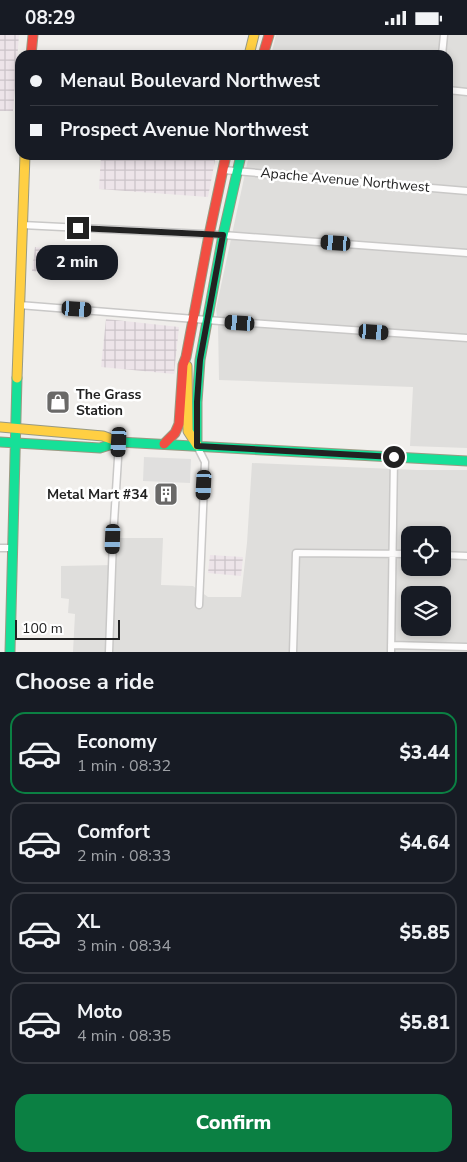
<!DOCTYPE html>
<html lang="en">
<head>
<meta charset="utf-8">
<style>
	body { margin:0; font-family:"Nunito Sans",sans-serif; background:#242831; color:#f1f3f6; height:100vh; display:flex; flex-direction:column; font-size:19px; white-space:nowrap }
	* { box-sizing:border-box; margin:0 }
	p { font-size:16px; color:#9ea1a6 }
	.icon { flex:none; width:28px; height:28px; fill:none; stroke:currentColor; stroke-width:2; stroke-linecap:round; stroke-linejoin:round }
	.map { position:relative; height:617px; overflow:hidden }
	.sheet { display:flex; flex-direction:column; background:#171b24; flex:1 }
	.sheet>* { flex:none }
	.banner { position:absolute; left:15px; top:15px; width:438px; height:110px; border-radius:15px; box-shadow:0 2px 8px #0003; display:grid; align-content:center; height:110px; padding:0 15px; background:#171b24 }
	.buttons { position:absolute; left:401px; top:491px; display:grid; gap:10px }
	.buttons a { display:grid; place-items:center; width:50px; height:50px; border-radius:10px; background:#171b24; box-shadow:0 2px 8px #0003; font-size:25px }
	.scale { position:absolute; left:15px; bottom:12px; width:105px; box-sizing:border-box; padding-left:5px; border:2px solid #222; border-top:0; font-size:14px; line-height:18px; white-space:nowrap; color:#222; -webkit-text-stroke:4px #fff; paint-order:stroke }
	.end { position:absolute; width:22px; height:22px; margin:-11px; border:6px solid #222; background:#fff; box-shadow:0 0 0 2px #fff }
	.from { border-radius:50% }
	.bubble { position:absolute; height:35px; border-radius:15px; background:#171b24; box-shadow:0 2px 8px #0003; font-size:16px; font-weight:800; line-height:35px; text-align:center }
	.car { position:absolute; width:15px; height:30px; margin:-15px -8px; border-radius:6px; box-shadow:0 0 4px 1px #0007; background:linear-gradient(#222 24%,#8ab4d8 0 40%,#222 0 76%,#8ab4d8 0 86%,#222 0) }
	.banner b { display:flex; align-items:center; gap:18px; height:48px; font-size:19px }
	.banner b+b { border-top:1px solid #363941 }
	.banner i { width:12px; height:12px; background:#f1f3f6 }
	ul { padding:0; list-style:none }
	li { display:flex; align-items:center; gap:15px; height:82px; margin:0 10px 8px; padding:0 5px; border:2px solid #363941; border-radius:15px }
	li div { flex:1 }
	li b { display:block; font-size:19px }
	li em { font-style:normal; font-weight:800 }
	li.active { border-color:#0b8043 }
	li>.icon { width:45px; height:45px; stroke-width:1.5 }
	h2 { padding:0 15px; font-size:22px; line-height:60px }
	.action { display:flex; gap:10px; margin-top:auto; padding:10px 15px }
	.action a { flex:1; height:58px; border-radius:15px; background:#0b8043; color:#fff; font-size:20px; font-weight:800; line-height:58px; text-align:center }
	.status { display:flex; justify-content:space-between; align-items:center; height:35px; padding:0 25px; background:#171b24; direction:ltr }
	.status svg { height:14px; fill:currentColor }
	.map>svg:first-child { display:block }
	.residential { fill:#dfdedc; fill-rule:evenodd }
	.industrial { fill:url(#industrial-grid) }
	.parking { fill:#e0dfde }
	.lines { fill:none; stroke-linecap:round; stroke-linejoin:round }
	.street-casing { stroke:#c9c8c7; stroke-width:9 }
	.fast-casing { stroke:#999a82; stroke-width:11 }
	.slow-casing { stroke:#999a82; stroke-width:11 }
	.jam-casing { stroke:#999a82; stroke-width:11 }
	.street { stroke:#fdfcfc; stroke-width:6 }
	.fast { stroke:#16e098; stroke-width:9 }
	.slow { stroke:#ffcf43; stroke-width:9 }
	.jam { stroke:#f24e42; stroke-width:9 }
	.route { stroke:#222; stroke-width:6 }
	.labels { text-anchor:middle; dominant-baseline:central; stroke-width:5; stroke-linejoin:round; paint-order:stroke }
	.street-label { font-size:14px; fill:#222; stroke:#fff }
	.poi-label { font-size:14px; font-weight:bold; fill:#222; stroke:#fff; text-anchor:start }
</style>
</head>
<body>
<div class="status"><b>08:29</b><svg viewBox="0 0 49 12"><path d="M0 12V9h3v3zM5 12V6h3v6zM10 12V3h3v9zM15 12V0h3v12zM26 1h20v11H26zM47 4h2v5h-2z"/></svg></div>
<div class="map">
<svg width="467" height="617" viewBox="0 0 467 617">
	<defs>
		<pattern id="industrial-grid" width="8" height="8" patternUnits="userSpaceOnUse" patternTransform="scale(1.25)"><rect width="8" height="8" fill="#ede4e9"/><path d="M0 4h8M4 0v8" fill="none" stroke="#cbc3c8"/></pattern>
	</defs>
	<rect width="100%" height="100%" fill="#f0eeeb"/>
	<path class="residential" d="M276 0H467V413L410 411 413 352 219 345 218 289 216 274 249 120H448V20H271Z
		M252 428 417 435H467V617H73L75 579 68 578 69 564 61 563V531L115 530 117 503H163L161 550 193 551 208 562H241L247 508ZM410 500H442V532H410ZM410 560H442V592H410Z"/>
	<path class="industrial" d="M0 0H19L13 76H0Z
		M101 120H216L208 162 99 154Z
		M35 212 77 217 74 241 32 236Z
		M106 284 179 292 174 339 101 332Z
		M210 520 243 522 241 541 208 538Z"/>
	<path class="parking" d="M144 422 191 424 190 448 143 446Z"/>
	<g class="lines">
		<g class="street-casing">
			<path id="street" d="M442 20 444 0
				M448 55 467 57
				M223 135 467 156
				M22 190 223 200 467 218
				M19 270 220 286 467 303
				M197 411 205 427 199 570
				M0 513H13
				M442 520 467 521
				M391 610 467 612
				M109 617 113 504 119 407
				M293 617 296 518 410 519
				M391 617 394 423"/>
		</g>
		<g class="fast-casing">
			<path id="fast" d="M0 407 100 413 119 407 467 426
				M197 411V367L200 325 223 200 241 120
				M10 617 17 343"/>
		</g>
		<g class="slow-casing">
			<path id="slow" d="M249 20 254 0
				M187 331 188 396 197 410
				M17 343 25 120
				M0 392 103 401 119 407"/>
		</g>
		<g class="jam-casing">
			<path id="jam" d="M31 20 33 0
				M263 20 269 0
				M164 409 175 398 179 389 183 330 186 322 209 200 226 120"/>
		</g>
		<use href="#street" class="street"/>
		<use href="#fast" class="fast"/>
		<use href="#slow" class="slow"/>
		<use href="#jam" class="jam"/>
	</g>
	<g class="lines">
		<path class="route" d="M78 193 223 200 200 325 197 367V411L394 422"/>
	</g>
	<defs>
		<g id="shop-square" transform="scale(1.25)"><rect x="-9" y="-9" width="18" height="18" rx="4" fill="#6a6968" stroke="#fff"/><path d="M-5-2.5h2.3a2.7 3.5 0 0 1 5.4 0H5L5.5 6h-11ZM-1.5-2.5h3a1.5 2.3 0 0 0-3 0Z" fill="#fff"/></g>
		<g id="building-square" transform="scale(1.25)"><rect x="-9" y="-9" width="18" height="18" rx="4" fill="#6a6968" stroke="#fff"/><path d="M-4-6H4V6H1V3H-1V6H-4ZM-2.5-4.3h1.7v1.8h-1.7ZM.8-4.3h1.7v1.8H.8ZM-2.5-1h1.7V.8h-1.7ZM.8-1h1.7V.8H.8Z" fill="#fff"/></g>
	</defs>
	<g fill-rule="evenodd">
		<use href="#shop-square" x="58" y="367"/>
		<use href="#building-square" x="166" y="459"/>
	</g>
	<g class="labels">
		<g class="street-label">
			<text transform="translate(345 145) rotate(5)">Apache Avenue Northwest</text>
		</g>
		<g class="poi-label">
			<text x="76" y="359">The Grass<tspan x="76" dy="16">Station</tspan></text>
			<text x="148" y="459" text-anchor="end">Metal Mart #34</text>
		</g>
	</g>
</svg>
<div class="buttons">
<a><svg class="icon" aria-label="locate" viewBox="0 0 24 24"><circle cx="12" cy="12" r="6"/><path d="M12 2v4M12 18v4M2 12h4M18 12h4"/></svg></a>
<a><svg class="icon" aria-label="layers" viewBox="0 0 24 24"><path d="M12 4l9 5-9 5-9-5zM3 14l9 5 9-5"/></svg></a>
</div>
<div class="scale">100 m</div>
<i class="end from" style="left:394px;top:422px"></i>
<i class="end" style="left:78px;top:193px"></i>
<div class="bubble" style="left:36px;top:210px;width:82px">2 min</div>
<i class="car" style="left:336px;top:208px;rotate:274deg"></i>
<i class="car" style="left:77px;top:274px;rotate:94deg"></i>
<i class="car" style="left:240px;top:288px;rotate:274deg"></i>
<i class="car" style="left:374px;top:297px;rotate:94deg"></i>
<i class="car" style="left:119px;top:407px;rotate:183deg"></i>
<i class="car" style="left:204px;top:450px;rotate:183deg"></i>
<i class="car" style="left:113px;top:504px;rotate:182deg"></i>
<div class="banner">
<b><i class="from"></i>Menaul Boulevard Northwest</b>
<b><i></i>Prospect Avenue Northwest</b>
</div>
</div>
<section class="sheet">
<h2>Choose a ride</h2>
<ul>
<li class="active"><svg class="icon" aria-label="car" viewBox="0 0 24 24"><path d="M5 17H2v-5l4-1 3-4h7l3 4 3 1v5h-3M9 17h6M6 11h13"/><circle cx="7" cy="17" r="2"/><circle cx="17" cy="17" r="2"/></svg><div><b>Economy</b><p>1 min · 08:32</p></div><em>$3.44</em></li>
<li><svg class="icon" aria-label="car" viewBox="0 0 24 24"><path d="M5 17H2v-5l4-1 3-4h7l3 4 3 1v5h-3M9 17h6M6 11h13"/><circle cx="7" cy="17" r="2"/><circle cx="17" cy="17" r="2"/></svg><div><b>Comfort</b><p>2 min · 08:33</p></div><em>$4.64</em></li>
<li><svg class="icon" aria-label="car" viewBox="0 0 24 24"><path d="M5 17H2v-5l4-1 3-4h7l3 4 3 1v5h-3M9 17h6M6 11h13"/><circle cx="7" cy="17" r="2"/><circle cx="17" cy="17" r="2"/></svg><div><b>XL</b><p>3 min · 08:34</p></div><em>$5.85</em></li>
<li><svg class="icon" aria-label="car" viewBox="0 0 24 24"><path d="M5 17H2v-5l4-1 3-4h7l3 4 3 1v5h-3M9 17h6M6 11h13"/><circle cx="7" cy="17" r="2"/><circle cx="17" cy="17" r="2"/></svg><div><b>Moto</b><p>4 min · 08:35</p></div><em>$5.81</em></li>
</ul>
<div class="action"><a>Confirm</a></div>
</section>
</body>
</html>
